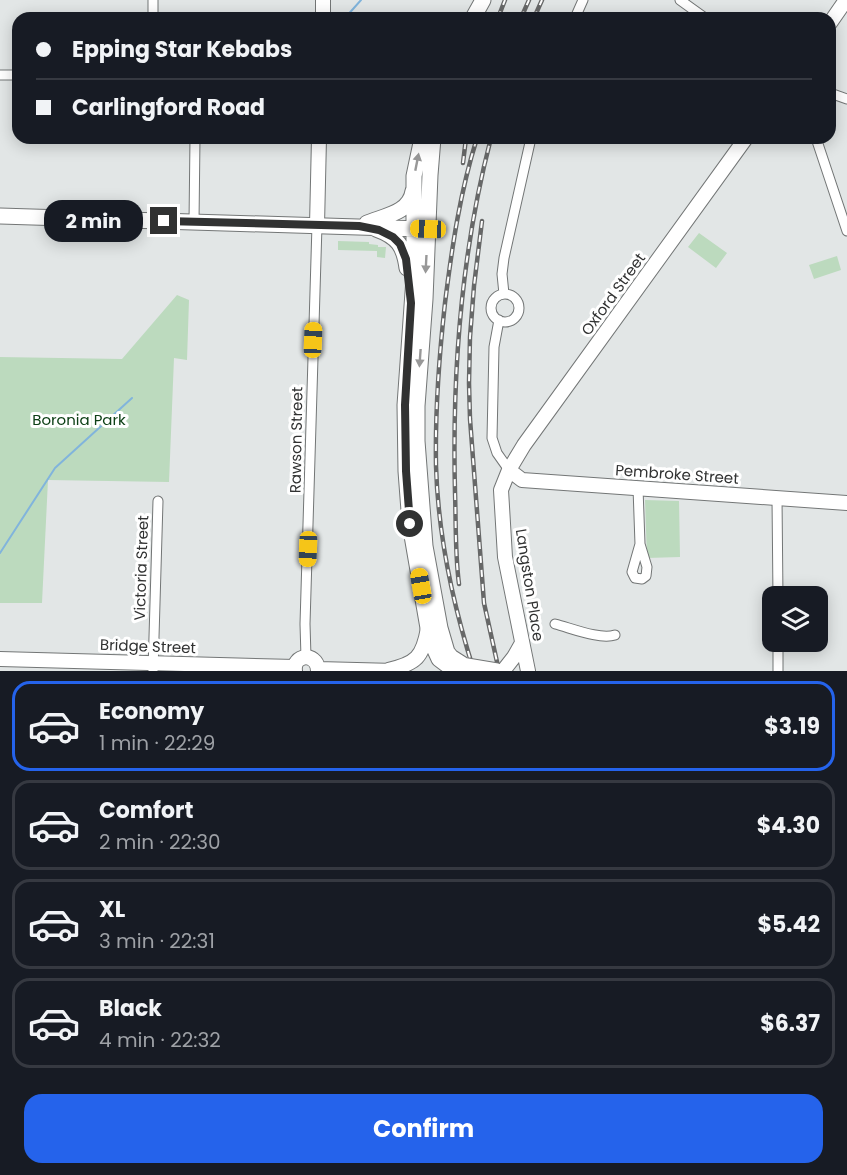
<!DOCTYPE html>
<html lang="en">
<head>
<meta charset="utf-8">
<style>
	body { margin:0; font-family:Poppins,sans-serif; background:#20242c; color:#f1f3f6; height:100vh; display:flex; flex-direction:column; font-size:22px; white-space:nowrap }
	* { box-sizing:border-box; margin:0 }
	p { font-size:20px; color:#9ea1a6 }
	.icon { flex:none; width:33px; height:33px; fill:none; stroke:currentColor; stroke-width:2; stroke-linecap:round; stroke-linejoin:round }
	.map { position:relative; height:671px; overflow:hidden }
	.details { display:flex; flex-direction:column; background:#171b24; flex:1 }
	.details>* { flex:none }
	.guide { position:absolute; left:12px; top:12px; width:824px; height:132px; border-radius:18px; box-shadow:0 3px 15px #0003; display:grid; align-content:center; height:132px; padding:0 24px; background:#171b24 }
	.fabs { position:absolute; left:762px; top:586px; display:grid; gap:12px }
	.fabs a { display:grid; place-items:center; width:66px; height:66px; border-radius:12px; background:#171b24; box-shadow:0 3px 15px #0003; font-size:30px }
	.end { position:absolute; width:27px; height:27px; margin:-14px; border:8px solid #313232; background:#fff; box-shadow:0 0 0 3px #fff }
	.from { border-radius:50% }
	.bubble { position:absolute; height:42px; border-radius:18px; background:#171b24; box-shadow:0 3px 15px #0003; font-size:20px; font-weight:700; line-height:42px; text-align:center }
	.car { position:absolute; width:18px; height:36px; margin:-18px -9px; border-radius:8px; box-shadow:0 0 4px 2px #0007; background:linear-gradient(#f5c518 24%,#345 0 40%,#f5c518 0 76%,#345 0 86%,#f5c518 0) }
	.guide b { display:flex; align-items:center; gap:21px; height:57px; font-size:22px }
	.guide b+b { border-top:2px solid #363941 }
	.guide i { width:15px; height:15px; background:#f1f3f6 }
	ul { padding:10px 0 0; list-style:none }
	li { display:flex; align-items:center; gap:18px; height:90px; margin:0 12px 9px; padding:0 12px; border:3px solid #363941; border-radius:18px }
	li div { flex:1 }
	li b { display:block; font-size:22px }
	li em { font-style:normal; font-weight:700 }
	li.on { border-color:#2563eb }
	li>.icon { width:54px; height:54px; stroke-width:1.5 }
	.action { display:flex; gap:12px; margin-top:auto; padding:12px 24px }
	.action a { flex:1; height:69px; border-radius:18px; background:#2563eb; color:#fff; font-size:24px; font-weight:700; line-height:69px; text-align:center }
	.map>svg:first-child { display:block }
	.green { fill:#bcdabe }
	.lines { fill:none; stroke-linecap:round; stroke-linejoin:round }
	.stream { stroke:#81b4dc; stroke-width:2 }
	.street-casing { stroke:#737676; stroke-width:11 }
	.secondary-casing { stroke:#737676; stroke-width:16 }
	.primary-casing { stroke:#737676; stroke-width:17 }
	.street { stroke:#fff; stroke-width:9 }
	.secondary { stroke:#fff; stroke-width:14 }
	.primary { stroke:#fff; stroke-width:15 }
	.rail-casing { stroke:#676868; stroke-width:4.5 }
	.rail { stroke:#fff; stroke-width:2; stroke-dasharray:7; stroke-linecap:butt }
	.primary-bridge-casing { stroke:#737676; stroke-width:17; stroke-linecap:butt }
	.primary-bridge { stroke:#fff; stroke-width:15 }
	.oneway { fill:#989898 }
	.route { stroke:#313232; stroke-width:8 }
	.labels { text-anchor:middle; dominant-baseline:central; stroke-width:6; stroke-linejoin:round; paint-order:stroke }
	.street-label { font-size:15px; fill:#313232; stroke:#fff }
	.park-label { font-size:15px; fill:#0d4016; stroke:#fff }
</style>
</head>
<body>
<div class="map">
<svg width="847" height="671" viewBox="0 0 847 671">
	<rect width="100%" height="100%" fill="#e2e6e6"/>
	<path class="green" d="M699 233 727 253 716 268 688 247Z
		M338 241 369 242V244L378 245V247H386L385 258 377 257V251L338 250Z
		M837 256 841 270 814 279 809 265Z
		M177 295 189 300 187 360 174 358 169 482 48 480 42 603H0V357L122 359Z
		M645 500 679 501 680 557 647 558Z"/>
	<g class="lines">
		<path class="stream" d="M345 18 361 0
			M0 553 55 468 132 398"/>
		<g class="street-casing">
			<path id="street" d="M680 0 705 18
				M153 18V0
				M575 18 583 0
				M0 75H18
				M830 93 847 99
				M816 138 847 231
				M194 222 195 138
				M504 294 502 274 504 258 531 138
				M491 308a14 14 0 1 1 28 0a14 14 0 1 1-28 0Z
				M499 320 494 347 492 438 497 453 509 470
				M638 488 640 544 647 567 646 576 642 579 635 578 632 572 640 544
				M777 498 778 597
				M555 624C571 628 600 640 615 635
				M778 642V671
				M306 657 305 624 317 225
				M153 671 158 501"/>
		</g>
		<g class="secondary-casing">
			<path id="secondary" d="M323 18V0
				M830 23 846 0
				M317 225 319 138
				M509 470 522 480 847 503
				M0 659 295 667
				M318 669 395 671
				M388 670C416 664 423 657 428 628
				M295 671C294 663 298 658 306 657 314 658 318 663 318 671
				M503 671 514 657 522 643
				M528 671 505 557 501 490 509 470 524 445 746 138"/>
		</g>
		<g class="primary-casing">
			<path id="primary" d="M473 18 483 0
				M422 138 414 176V278L405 405 406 471 410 524 428 628 434 648 439 659 447 665 455 667 467 666
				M433 138 430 175 425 299 417 406V441L425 546 440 628 447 652 451 657 462 664
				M0 216 422 229
				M367 223C384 216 410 213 413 191
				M376 229C398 237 404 246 407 268"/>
		</g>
		<use href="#street" class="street"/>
		<use href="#secondary" class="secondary"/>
		<use href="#primary" class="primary"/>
		<g class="rail-casing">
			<path id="rail" d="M498 18 505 0
				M521 18 529 0
				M534 18 542 0
				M463 163 466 138
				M482 221 474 286 470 337 469 383 470 419 484 603 499 671
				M459 584C455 554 456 522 455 492 452 373 461 253 491 138
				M474 671C453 605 438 535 436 466 435 411 439 357 445 303 452 247 460 192 477 138"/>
		</g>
		<use href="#rail" class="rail"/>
		<g class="primary-bridge-casing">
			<path id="primary-bridge" d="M467 666 497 671"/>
		</g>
		<use href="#primary-bridge" class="primary-bridge"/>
	</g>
	<defs><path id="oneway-solid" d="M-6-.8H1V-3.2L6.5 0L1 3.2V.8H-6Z" transform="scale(1.5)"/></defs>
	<g class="oneway">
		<use href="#oneway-solid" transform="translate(417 162) rotate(-79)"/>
		<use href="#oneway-solid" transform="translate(426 264) rotate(93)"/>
		<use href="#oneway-solid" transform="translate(420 358) rotate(94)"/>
	</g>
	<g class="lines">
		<path class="route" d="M164 221 359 226 379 230 393 237 400 244 406 259 411 303 405 405 406 471 410 524"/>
	</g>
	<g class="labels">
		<g class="street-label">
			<text transform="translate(613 294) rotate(-54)">Oxford Street</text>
			<text transform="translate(296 440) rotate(-89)">Rawson Street</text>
			<text transform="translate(677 474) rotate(4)">Pembroke Street</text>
			<text transform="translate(141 568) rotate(-88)">Victoria Street</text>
			<text transform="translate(530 585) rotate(81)">Langston Place</text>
			<text transform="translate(148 646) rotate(2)">Bridge Street</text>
		</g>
		<g class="park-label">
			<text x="79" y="419">Boronia Park</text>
		</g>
	</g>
</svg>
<div class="fabs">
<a><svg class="icon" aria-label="layers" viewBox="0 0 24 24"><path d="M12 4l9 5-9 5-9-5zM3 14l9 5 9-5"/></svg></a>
</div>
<i class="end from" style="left:410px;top:524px"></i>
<i class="end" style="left:164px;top:221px"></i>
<div class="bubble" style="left:44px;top:200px;width:99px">2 min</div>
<i class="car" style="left:428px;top:229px;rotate:272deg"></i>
<i class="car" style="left:313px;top:340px;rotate:2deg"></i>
<i class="car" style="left:308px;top:549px;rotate:182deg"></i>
<i class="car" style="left:421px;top:586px;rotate:350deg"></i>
<div class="guide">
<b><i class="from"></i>Epping Star Kebabs</b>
<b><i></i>Carlingford Road</b>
</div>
</div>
<section class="details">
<ul>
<li class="on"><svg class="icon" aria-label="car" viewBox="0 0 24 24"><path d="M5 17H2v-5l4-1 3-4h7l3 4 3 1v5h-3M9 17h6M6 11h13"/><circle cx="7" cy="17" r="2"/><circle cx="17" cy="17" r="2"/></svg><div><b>Economy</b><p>1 min · 22:29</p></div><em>$3.19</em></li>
<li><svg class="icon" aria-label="car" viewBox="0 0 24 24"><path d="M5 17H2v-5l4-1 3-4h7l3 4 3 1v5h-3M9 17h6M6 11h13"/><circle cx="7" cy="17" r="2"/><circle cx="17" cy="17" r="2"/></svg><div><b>Comfort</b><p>2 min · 22:30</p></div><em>$4.30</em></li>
<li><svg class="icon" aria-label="car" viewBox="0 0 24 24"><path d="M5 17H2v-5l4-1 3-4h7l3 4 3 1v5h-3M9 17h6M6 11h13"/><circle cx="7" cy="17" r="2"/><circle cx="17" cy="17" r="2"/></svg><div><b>XL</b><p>3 min · 22:31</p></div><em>$5.42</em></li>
<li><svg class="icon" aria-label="car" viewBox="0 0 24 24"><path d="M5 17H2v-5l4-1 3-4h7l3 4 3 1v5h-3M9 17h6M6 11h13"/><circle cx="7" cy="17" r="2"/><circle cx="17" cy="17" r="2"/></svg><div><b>Black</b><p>4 min · 22:32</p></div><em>$6.37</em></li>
</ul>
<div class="action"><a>Confirm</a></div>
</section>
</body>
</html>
